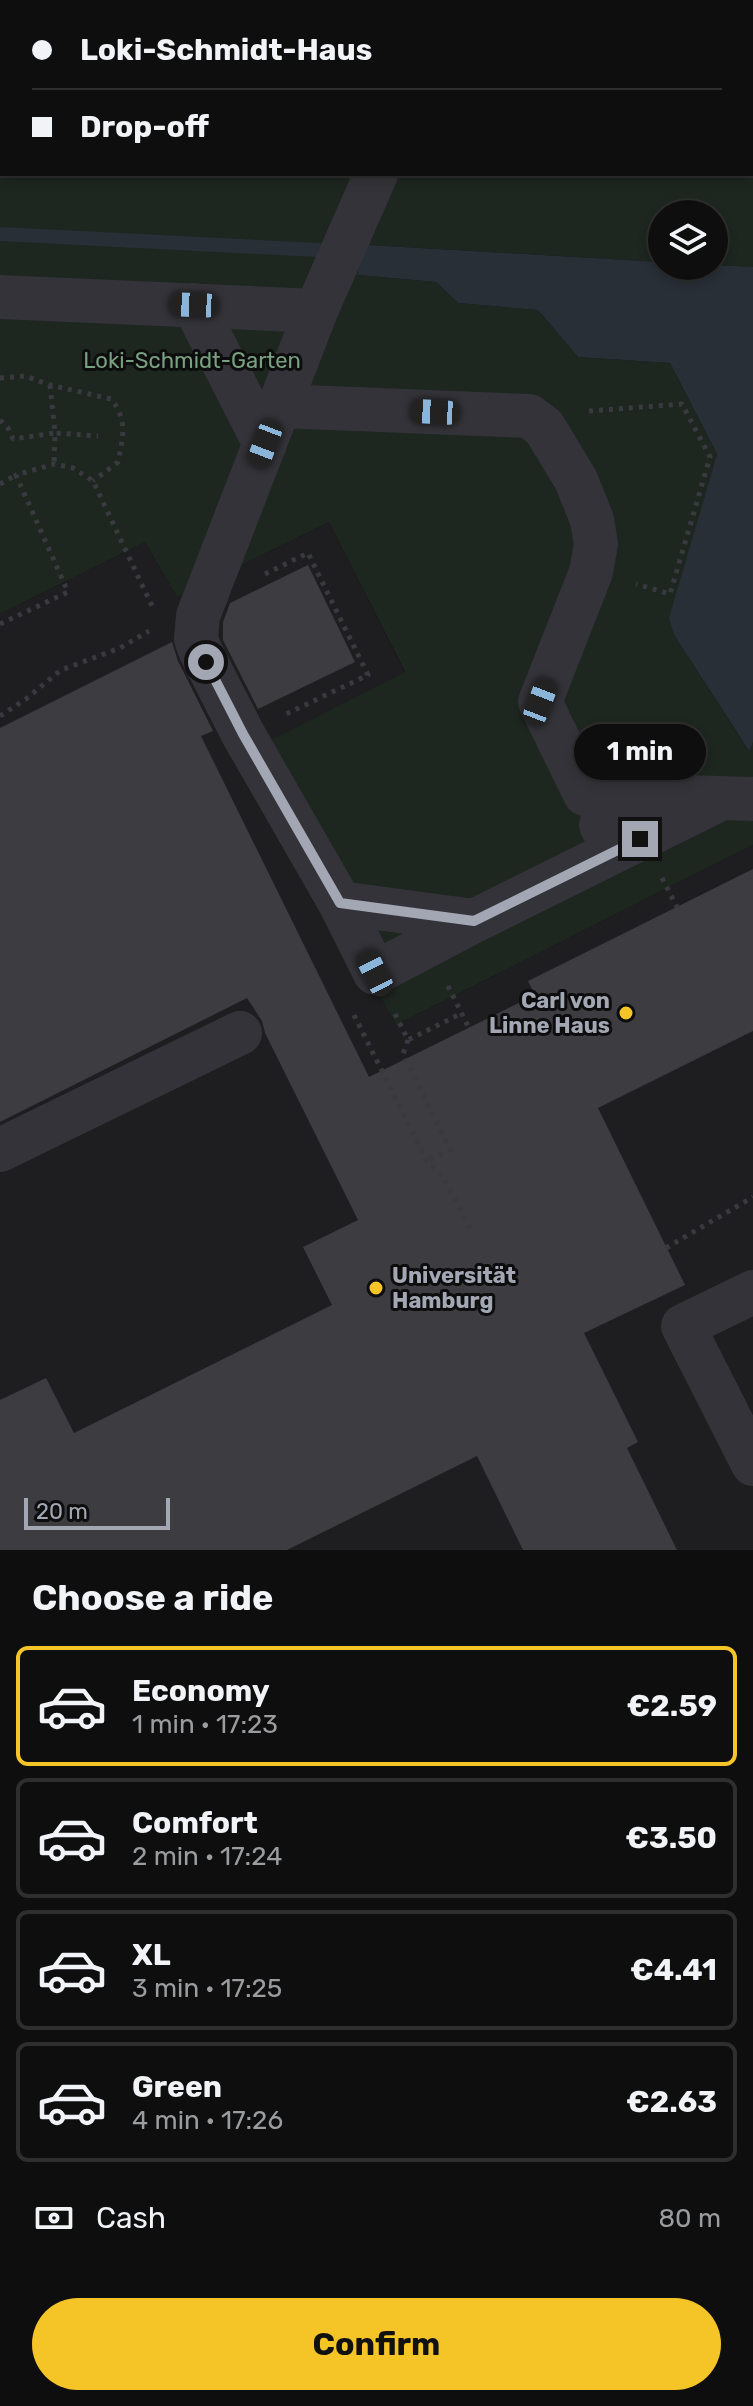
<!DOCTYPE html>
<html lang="en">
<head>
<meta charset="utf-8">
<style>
	body { margin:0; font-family:Rubik,sans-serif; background:#1c1c1d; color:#f1f3f6; height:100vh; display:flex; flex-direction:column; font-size:30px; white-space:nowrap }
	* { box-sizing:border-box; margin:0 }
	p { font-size:26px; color:#9b9c9e }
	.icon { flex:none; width:44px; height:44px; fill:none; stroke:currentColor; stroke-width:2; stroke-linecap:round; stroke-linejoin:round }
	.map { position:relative; height:1550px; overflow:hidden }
	.drawer { display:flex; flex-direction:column; background:#0e0e0f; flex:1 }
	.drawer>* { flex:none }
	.banner { position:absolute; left:0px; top:0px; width:754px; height:176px; box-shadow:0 4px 12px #0003,0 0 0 2px #2e2e2f; display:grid; align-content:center; height:176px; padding:0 32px; background:#0e0e0f }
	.tools { position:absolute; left:648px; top:200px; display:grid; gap:16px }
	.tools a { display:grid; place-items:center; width:80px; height:80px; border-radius:50%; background:#0e0e0f; box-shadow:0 4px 12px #0003,0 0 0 2px #2e2e2f; font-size:40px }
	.scale { position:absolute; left:24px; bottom:20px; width:146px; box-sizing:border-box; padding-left:8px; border:4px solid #a3a7b4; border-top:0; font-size:22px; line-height:28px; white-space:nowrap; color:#a3a7b4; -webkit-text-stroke:6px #0d0d0e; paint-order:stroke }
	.end { position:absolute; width:36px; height:36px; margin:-18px; border:10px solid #a3a7b4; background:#111; box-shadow:0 0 0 4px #111 }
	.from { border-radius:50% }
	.bubble { position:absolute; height:56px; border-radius:28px; background:#0e0e0f; box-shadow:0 4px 12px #0003,0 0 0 2px #2e2e2f; font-size:26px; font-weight:700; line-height:56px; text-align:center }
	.car { position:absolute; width:24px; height:48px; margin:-24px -12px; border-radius:10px; box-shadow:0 0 6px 2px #0007; background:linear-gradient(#222 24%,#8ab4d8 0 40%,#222 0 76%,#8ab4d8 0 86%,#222 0) }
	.banner b { display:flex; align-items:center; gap:28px; height:76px; font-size:30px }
	.banner b+b { border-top:2px solid #2e2e2f }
	.banner i { width:20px; height:20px; background:#f1f3f6 }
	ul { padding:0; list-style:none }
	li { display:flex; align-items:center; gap:24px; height:120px; margin:0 16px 12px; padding:0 16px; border:4px solid #2e2e2f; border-radius:12px }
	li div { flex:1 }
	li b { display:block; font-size:30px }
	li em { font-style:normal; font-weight:700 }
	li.selected { border-color:#f5c528 }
	li>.icon { width:72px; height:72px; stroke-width:1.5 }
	h2 { padding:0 32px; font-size:36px; line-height:96px }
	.pay { display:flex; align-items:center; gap:20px; height:88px; padding:0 32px; font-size:30px }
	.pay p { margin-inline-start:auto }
	.action { display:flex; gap:16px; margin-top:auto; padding:16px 32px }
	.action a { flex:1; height:92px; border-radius:48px; background:#f5c528; color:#111; font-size:32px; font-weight:700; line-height:92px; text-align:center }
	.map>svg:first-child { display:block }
	.built { fill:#1e1e21 }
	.green { fill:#1e2620; fill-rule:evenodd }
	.water { fill:#282f37 }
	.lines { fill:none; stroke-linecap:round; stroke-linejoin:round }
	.stream { stroke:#282f37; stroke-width:14 }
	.building { fill:#3c3c41 }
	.path { stroke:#393a40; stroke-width:5; stroke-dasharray:4 6; stroke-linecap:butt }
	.minor { stroke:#333339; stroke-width:44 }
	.route { stroke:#a3a7b4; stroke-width:10 }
	.poi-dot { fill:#f5c528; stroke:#0d0d0e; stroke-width:3 }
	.labels { text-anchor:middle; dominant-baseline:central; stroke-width:6; stroke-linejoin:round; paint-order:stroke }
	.park-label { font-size:22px; fill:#79a080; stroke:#0d0d0e }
	.poi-label { font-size:22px; font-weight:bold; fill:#a3a7b4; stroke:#0d0d0e; text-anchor:end }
</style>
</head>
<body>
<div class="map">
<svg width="753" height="1550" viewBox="0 0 753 1550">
	<rect width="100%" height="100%" fill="#121214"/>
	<path class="built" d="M329 522 405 673 257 748 396 1025 753 845V1550H0V614L145 542 177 597Z"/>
	<path class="green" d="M0 0H753V267L714 265V214H662V262L370 245 356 256 358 275 436 282 458 303 538 310 578 357 670 363 717 454 670 618 674 635 748 750 753 742V845L396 1025 359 956 256 748 405 672 329 522 177 597 145 542 0 614ZM2 2H752V174H2Z"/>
	<path class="water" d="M369 245 662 262V266L714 265 753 267V742L749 751 674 635 669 618 717 454 670 363 578 357 538 310 458 303 436 282 358 275 356 255Z"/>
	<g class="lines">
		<path class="stream" d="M0 234 318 250"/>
	</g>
	<path class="building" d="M308 565 355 662 258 709 223 640V622L230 603Z
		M172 642 178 661 213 731 201 736 369 1077 535 995 528 981 753 869V1031L598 1108 685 1285 584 1333 638 1442 627 1448 677 1550H523L477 1456 287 1550H0V1400L46 1378 74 1433 332 1305 303 1247 358 1220 265 1033 262 1021 247 998 0 1122V728Z"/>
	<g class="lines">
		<path class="path" d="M74 0V2
			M196 0V2
			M7 2 12 0
			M117 2 118 0
			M247 2 248 0
			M277 2 278 0
			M0 378 25 376 50 385 111 399C128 420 123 437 118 462L93 481
			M50 385 55 433 98 436
			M589 411 682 404 710 457 670 594 636 584
			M0 420 8 428 13 439 55 433 54 464
			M0 484 16 475
			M265 574 308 553 368 675 284 715
			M0 624 68 592 16 475 54 464 73 468 93 481 152 606
			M0 716 26 699 61 670 120 648 149 631
			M662 878 677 907
			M448 986 469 1028
			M395 1014 408 1040 462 1013
			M354 1015 427 1161 443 1177 473 1234
			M408 1040 403 1054 450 1150 427 1161
			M666 1248 753 1197"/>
		<path class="minor" d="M553 0 572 2
			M454 2 455 0
			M752 13 753 12
			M752 138H753
			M0 297 316 311 376 174
			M194 305 265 444
			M316 311 198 616 196 639 200 650 243 734 340 903
			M280 406 529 416 544 427 576 480 592 520 596 544 591 572 540 702 585 794 753 799
			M601 825 615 851 716 801
			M474 921 340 903 375 973 474 921 615 851
			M0 1150 240 1033
			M753 1292 683 1326 753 1464"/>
	</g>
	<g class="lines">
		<path class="route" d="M206 662 243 734 340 903 474 921 640 839"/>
	</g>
	<g class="poi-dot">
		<circle cx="626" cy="1013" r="8"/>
		<circle cx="376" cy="1288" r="8"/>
	</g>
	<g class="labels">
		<g class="park-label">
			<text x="192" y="360">Loki-Schmidt-Garten</text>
		</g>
		<g class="poi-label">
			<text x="610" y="1000">Carl von<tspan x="610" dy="25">Linne Haus</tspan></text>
			<text x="392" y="1275" text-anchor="start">Universität<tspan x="392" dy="25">Hamburg</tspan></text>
		</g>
	</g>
</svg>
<div class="tools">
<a><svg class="icon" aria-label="layers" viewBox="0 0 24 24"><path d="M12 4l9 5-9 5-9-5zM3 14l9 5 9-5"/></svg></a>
</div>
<div class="scale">20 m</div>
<i class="end from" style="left:206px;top:662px"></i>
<i class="end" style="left:640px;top:839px"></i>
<div class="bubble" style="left:574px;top:724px;width:132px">1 min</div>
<i class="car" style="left:194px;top:305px;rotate:272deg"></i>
<i class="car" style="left:435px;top:412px;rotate:273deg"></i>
<i class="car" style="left:265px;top:444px;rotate:201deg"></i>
<i class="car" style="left:540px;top:702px;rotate:21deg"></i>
<i class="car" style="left:375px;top:973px;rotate:333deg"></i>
<div class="banner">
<b><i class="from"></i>Loki-Schmidt-Haus</b>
<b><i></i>Drop-off</b>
</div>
</div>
<section class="drawer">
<h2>Choose a ride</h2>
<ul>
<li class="selected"><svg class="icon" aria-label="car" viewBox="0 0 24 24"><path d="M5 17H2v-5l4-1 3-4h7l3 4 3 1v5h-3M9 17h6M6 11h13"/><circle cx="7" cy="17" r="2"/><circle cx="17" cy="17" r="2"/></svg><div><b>Economy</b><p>1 min · 17:23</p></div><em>€2.59</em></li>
<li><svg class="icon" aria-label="car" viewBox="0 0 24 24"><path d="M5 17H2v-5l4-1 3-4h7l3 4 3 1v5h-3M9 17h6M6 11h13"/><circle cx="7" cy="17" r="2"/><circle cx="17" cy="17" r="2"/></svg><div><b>Comfort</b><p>2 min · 17:24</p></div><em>€3.50</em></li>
<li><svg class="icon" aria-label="car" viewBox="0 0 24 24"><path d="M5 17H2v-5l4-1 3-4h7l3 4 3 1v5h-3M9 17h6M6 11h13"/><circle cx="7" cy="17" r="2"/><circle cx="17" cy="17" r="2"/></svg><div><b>XL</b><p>3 min · 17:25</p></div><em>€4.41</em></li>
<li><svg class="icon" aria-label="car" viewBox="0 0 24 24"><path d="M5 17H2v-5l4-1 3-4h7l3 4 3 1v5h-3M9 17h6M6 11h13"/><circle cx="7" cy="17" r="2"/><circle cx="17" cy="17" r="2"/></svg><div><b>Green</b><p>4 min · 17:26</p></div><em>€2.63</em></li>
</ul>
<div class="pay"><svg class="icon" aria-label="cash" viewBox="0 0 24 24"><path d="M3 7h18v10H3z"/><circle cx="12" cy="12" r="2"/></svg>Cash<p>80 m</p></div>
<div class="action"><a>Confirm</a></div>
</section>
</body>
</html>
